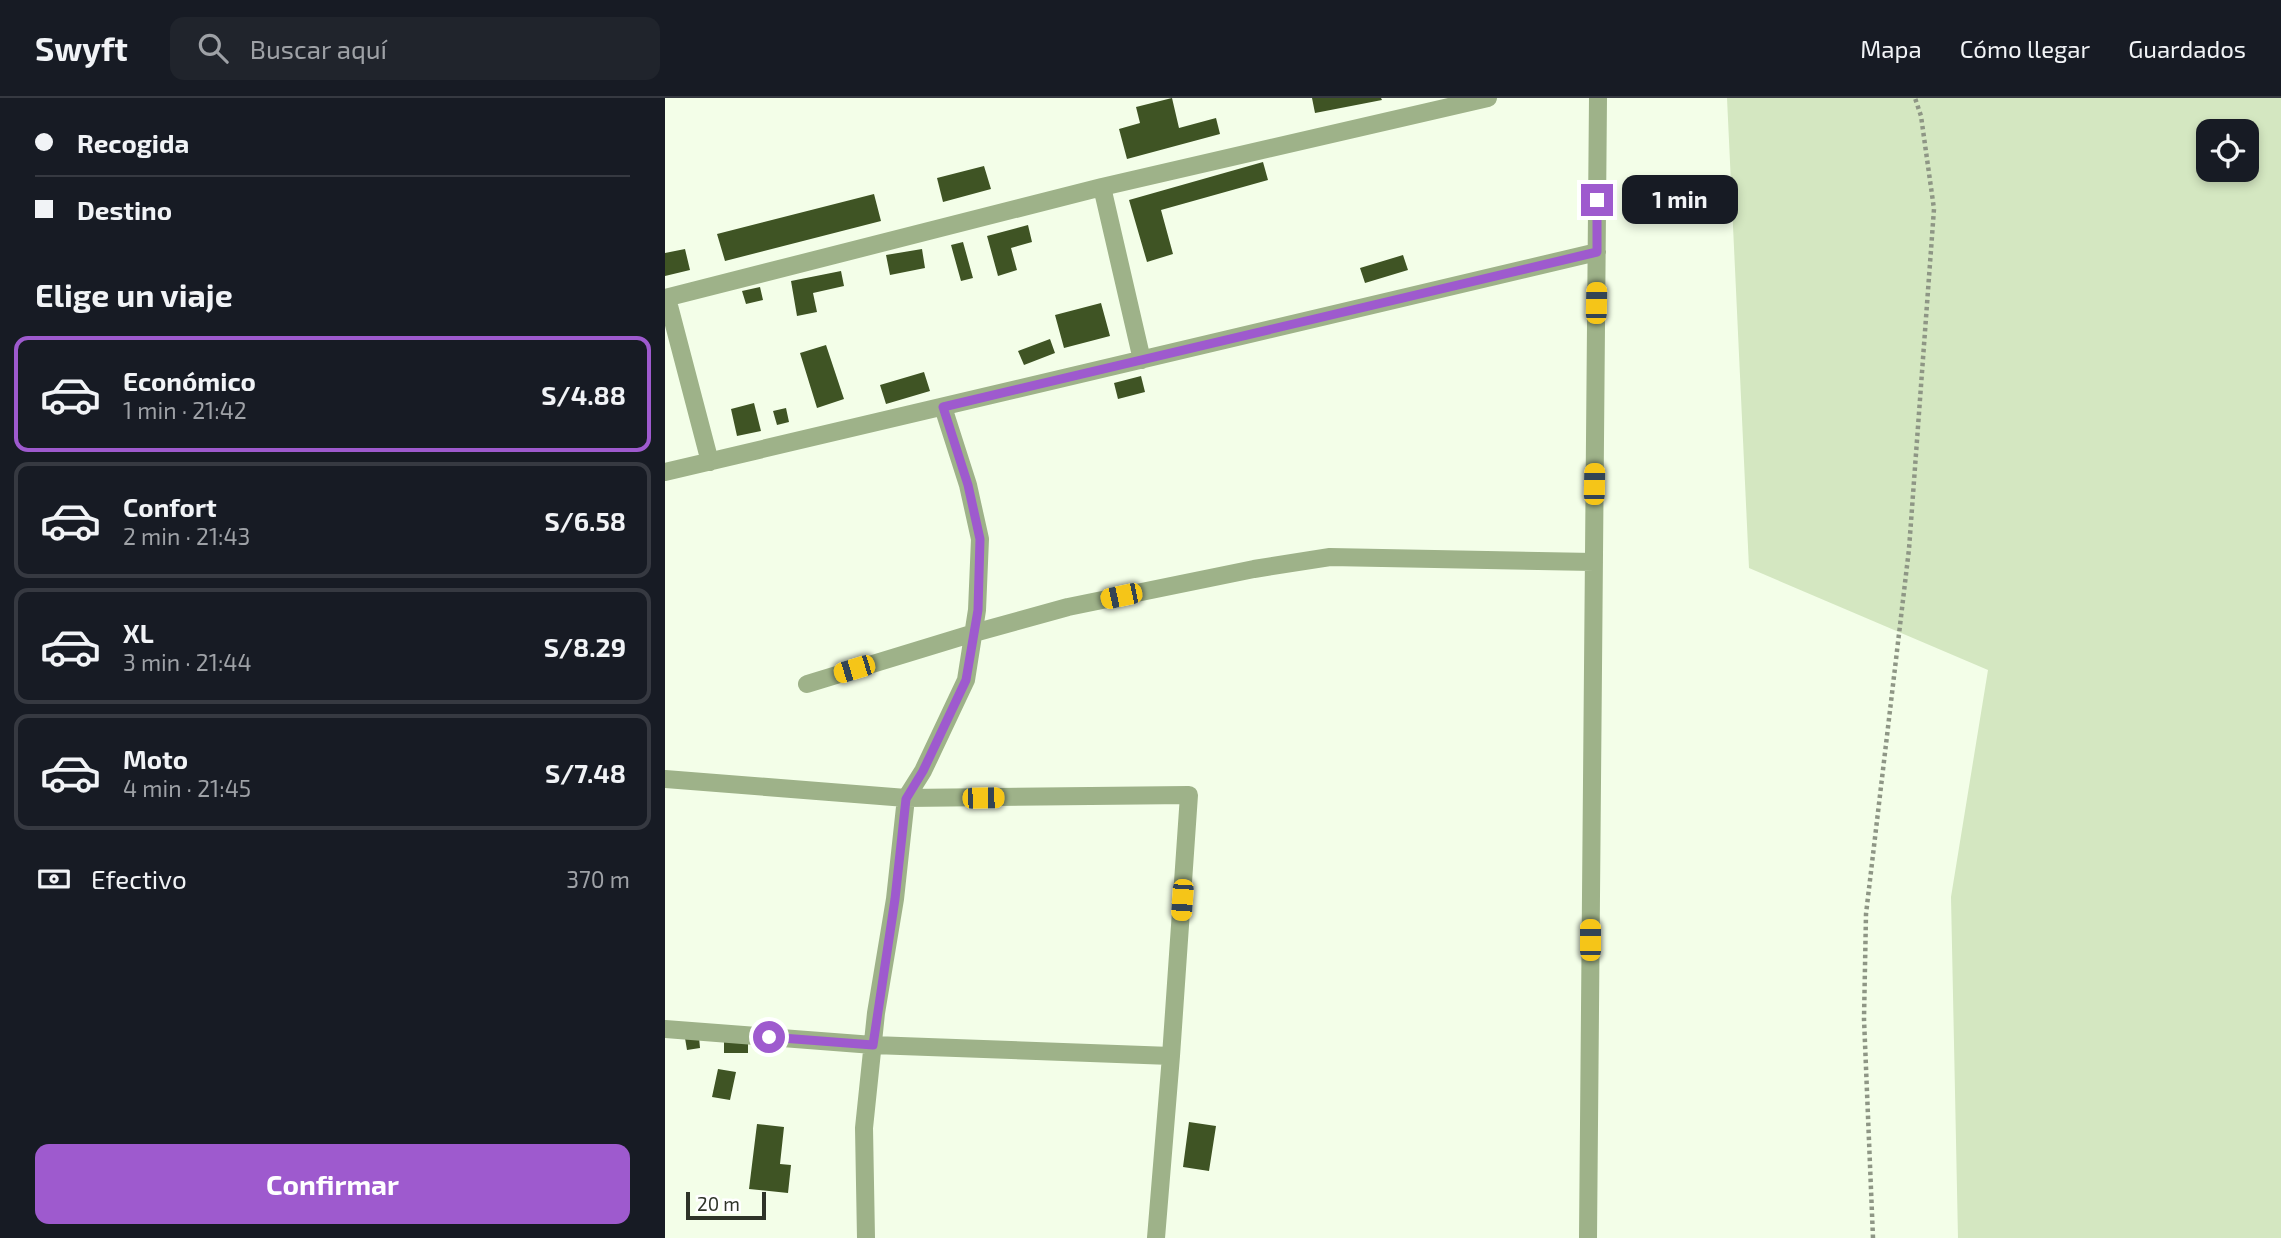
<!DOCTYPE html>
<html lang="es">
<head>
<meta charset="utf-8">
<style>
	body { margin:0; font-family:"Exo 2",sans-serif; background:#20242c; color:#f1f3f6; height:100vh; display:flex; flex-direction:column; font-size:26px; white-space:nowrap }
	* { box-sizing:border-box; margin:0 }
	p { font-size:23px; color:#9ea1a6 }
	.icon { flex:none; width:38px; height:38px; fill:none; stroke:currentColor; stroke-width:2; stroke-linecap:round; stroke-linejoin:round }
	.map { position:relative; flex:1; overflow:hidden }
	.sheet { display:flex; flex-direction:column; background:#171b24; width:665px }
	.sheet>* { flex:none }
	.guide { display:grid; align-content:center; height:154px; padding:0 35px; background:#171b24 }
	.controls { position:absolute; left:1531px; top:21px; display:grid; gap:14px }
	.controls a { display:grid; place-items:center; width:63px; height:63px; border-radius:14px; background:#171b24; box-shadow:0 4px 10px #0003; font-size:35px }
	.scale { position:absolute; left:21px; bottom:18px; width:80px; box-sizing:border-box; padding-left:7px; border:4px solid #2e3328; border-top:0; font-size:19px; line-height:24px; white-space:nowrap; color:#2e3328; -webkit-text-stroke:5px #fff; paint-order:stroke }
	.end { position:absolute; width:32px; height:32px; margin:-16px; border:9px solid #9e5ace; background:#fff; box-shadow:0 0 0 4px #fff }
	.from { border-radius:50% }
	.bubble { position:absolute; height:49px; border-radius:14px; background:#171b24; box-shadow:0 4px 10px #0003; font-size:23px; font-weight:700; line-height:49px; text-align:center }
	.car { position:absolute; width:21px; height:42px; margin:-21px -10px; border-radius:9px; box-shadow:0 0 5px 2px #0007; background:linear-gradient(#f5c518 24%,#345 0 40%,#f5c518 0 76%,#345 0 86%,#f5c518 0) }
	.guide b { display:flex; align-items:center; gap:24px; height:66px; font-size:26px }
	.guide b+b { border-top:2px solid #363941 }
	.guide i { width:18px; height:18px; background:#f1f3f6 }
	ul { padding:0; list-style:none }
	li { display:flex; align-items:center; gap:21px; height:116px; margin:0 14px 10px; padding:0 21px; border:4px solid #363941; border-radius:14px }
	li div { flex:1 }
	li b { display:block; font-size:26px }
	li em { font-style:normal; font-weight:700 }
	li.on { border-color:#9e5ace }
	li>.icon { width:63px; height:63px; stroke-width:1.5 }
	h2 { padding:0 35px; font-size:32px; line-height:84px }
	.pay { display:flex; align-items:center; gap:18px; height:77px; padding:0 35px; font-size:26px }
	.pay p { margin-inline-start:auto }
	.action { display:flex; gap:14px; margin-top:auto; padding:14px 35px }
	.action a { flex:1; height:80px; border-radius:14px; background:#9e5ace; color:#fff; font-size:28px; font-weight:700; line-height:80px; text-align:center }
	header { display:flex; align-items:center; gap:42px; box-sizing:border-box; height:98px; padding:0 35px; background:#171b24; border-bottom:2px solid #363941 }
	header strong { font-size:33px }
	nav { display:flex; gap:38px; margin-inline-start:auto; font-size:24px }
	.search { width:490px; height:63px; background:#20242c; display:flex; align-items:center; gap:18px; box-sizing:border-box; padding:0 24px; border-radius:14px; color:#9ea1a6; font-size:26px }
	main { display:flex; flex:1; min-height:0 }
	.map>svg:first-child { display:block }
	.green { fill:#d4e7c1; fill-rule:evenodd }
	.building { fill:#3f5424 }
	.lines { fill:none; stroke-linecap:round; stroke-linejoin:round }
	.path { stroke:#8e9685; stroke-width:4.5; stroke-dasharray:3.5 3.5; stroke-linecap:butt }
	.street { stroke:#9eb289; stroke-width:18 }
	.route { stroke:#9e5ace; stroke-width:9 }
</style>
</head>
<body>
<header>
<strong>Swyft</strong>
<div class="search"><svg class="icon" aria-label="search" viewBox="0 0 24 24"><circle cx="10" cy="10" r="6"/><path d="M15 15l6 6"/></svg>Buscar aquí</div>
<nav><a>Mapa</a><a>Cómo llegar</a><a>Guardados</a></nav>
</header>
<main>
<section class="sheet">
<div class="guide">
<b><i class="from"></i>Recogida</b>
<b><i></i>Destino</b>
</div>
<h2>Elige un viaje</h2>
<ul>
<li class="on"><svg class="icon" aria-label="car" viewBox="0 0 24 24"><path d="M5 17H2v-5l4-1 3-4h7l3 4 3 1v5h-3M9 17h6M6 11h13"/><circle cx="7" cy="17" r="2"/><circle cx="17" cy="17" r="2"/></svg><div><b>Económico</b><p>1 min · 21:42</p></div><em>S/4.88</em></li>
<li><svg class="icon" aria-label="car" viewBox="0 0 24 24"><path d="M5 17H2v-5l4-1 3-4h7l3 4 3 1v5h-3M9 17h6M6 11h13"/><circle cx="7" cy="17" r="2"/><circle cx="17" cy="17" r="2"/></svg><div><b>Confort</b><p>2 min · 21:43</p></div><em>S/6.58</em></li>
<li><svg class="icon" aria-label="car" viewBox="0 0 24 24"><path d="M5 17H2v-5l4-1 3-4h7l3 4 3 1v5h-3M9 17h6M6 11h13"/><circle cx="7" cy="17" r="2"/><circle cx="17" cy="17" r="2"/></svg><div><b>XL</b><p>3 min · 21:44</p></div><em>S/8.29</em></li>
<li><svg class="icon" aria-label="car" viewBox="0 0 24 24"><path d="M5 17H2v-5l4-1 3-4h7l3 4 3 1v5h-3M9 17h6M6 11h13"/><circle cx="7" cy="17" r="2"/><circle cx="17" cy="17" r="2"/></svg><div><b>Moto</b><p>4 min · 21:45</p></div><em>S/7.48</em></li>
</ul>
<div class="pay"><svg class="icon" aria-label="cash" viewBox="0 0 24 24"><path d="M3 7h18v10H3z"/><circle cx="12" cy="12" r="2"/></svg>Efectivo<p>370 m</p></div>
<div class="action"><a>Confirmar</a></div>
</section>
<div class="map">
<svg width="1616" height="1140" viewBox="0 0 1616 1140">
	<rect width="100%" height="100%" fill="#f3fee8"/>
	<path class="green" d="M1062 0H1616V1140H1293L1286 799 1323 572 1084 470ZM1544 33H1582V72H1544Z"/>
	<path class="building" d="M507 0 514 30 551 20 555 36 462 61 454 31 475 25 471 9Z
		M647 0H716L717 2 650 15Z
		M598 64 603 82 496 112 508 156 482 164 464 102Z
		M319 68 326 91 278 104 272 80Z
		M209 96 216 123 60 163 52 136Z
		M363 127 367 144 346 150 352 172 333 178 322 138Z
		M298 144 308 180 296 183 286 147Z
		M20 151 25 172 0 178V155Z
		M257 151 260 170 225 177 221 157Z
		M738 157 743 172 700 185 695 170Z
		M176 173 179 188 148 195 152 214 132 218 126 183Z
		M95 189 98 202 81 206 77 193Z
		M436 205 445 238 399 250 390 217Z
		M385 241 390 255 359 267 353 253Z
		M161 247 179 301 152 310 135 255Z
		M259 274 265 293 221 306 215 287Z
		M476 278 480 294 453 301 449 285Z
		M89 305 96 333 72 338 66 311Z
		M121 310 124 324 112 327 108 313Z
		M34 939 35 950 22 952 20 940Z
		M59 940H83V955H59Z
		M53 971 71 974 65 1002 47 999Z
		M524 1024 551 1028 544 1073 518 1069Z
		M92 1026 119 1029 115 1066 126 1067 123 1095 84 1091Z"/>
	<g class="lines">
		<path class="path" d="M1208 1140 1199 921 1201 816 1244 451 1269 111 1256 18 1250 0"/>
		<path class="street" d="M437 89 477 262
			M0 200 437 89 823 0
			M2 200 45 364
			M0 374 932 154
			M142 586 309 535 403 509 589 471 665 459 929 464
			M0 681 241 700 524 697 506 958 491 1140
			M0 931 208 947 506 958
			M201 1140 199 1030 211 915 230 801 241 700 258 673 301 582 312 512 315 441 303 387 278 309
			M923 1140 933 0"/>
	</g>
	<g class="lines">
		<path class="route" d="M104 939 208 947 230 801 241 701 258 673 301 582 313 512 315 441 303 387 278 309 932 154V102"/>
	</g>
</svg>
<div class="controls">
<a><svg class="icon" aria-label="locate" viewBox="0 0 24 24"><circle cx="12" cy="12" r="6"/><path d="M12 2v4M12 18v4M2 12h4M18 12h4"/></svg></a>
</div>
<div class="scale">20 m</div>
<i class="end from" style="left:104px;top:939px"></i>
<i class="end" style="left:932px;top:102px"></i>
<div class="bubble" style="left:957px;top:77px;width:116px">1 min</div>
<i class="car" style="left:931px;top:205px;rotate:1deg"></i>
<i class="car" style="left:929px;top:386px;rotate:1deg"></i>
<i class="car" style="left:456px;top:498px;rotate:258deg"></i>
<i class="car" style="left:189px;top:571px;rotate:253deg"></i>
<i class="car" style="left:318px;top:700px;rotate:89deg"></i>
<i class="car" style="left:517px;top:802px;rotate:184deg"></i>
<i class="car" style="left:925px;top:842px;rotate:0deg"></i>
</div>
</main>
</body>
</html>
